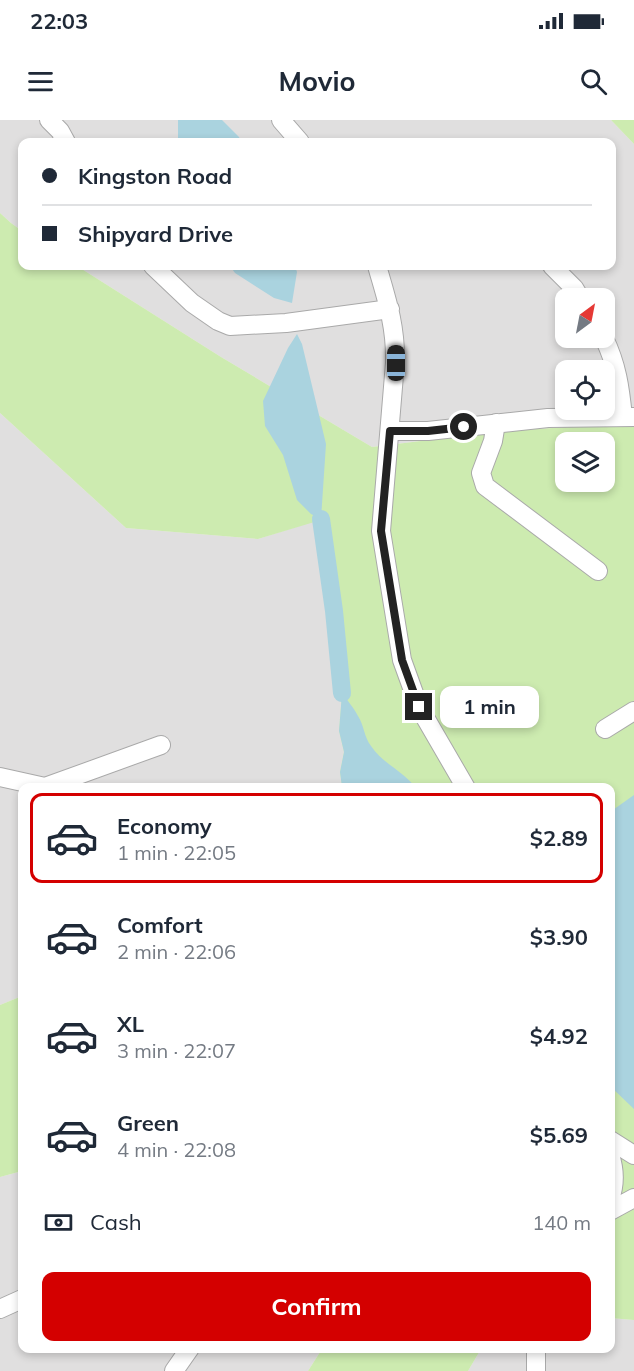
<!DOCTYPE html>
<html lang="en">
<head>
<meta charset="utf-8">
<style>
	body { margin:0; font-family:Mulish,sans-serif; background:#f6f6f7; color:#1f2937; height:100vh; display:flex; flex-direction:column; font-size:22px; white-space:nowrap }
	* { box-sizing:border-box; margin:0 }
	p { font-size:20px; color:#747a83 }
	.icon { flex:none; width:33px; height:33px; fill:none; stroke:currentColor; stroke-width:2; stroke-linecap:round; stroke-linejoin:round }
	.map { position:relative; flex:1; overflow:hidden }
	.details { position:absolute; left:18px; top:663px; width:597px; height:570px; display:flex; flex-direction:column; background:#fff; border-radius:12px; box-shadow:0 3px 9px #0003 }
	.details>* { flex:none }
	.hud { position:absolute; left:18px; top:18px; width:598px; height:132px; border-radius:12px; box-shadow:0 3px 9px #0003; display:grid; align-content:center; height:132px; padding:0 24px; background:#fff }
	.needle { width:39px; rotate:32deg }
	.controls { position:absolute; left:555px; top:168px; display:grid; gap:12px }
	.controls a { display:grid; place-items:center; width:60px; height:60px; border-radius:12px; background:#fff; box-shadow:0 3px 9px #0003; font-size:30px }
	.end { position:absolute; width:27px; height:27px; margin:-14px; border:8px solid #222; background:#fff; box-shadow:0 0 0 3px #fff }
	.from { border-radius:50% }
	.bubble { position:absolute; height:42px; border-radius:12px; background:#fff; box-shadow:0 3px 9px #0003; font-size:20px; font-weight:700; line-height:42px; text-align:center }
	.car { position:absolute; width:18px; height:36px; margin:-18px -9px; border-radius:8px; box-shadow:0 0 4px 2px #0007; background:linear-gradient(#222 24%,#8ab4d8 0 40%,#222 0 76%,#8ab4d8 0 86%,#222 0) }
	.hud b { display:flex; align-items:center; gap:21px; height:57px; font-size:22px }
	.hud b+b { border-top:2px solid #e0e1e3 }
	.hud i { width:15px; height:15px; background:#1f2937 }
	ul { padding:10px 0 0; list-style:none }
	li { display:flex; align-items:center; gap:18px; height:90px; margin:0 12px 9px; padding:0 12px; border:3px solid transparent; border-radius:12px }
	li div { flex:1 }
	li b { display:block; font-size:22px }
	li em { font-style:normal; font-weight:700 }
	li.active { border-color:#d40000 }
	li>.icon { width:54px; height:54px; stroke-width:1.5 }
	.pay { display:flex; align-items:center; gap:15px; height:66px; padding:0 24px; font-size:22px }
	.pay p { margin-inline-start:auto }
	.button { display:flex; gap:12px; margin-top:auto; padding:12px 24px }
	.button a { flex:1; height:69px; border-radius:12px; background:#d40000; color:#fff; font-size:24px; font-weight:700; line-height:69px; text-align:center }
	.status { display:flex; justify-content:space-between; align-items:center; height:42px; padding:0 30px; background:#fff; direction:ltr }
	.status svg { height:16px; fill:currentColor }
	header { display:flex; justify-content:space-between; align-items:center; height:78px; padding:0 24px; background:#fff; font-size:27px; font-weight:700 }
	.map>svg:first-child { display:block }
	.residential { fill:#e0dfdf; fill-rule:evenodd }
	.grass { fill:#cdebb0; fill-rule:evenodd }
	.water { fill:#aad3df }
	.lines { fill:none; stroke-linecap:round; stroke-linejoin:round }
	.canal { stroke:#aad3df; stroke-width:18 }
	.minor-casing { stroke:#a9a9a9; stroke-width:20 }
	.minor { stroke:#fff; stroke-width:18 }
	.route { stroke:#222; stroke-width:8 }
</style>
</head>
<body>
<div class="status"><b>22:03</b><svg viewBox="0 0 49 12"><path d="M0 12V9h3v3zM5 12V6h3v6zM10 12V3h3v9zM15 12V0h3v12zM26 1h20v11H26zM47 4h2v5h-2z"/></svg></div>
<header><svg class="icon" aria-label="menu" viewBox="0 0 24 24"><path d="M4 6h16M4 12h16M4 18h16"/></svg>Movio<svg class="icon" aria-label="search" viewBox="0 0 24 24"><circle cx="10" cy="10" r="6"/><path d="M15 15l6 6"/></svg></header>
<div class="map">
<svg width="634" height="1251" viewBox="0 0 634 1251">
	<rect width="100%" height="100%" fill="#f2efe9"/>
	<path class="residential" d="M0 0H611L634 24V303L502 311 372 327 221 237 77 146H612V22H22V111L11 103 0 93ZM566 178H604V218H566ZM566 250H604V290H566Z
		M0 293 126 408 258 419 321 399 334 491 342 573 339 611 344 632 340 652 342 667 22 668V876L0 885Z
		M22 1051V1228L322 1229 308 1251H0V1057Z
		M611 1198 634 1200V1251H468L481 1229 610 1228Z"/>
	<path class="grass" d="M611 0H634V24Z
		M0 93 11 103 22 111V146H77L221 237 372 327 502 311 634 303V1200L610 1198V668L342 667 340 652 344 632 339 611 342 573 334 491 321 400 258 419 126 408 0 293ZM566 322H604V362H566Z
		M22 876V1051L0 1057V885Z
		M322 1229V1228L481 1229 468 1251H308Z"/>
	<path class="water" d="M178 0H222L239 17 241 22H178Z
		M230 146H295L297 152 292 183 274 178 235 153Z
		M297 214 302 224 326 324 321 399 311 394 297 380 283 335 265 306 263 281 288 228Z
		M342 573C347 580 354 588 358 596 364 605 364 617 371 626 382 643 403 651 415 667H342L340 652 344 632 339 611Z
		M634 675V989L611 967 610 692Z"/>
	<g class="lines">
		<path class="canal" d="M321 399 334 491 342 573"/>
		<g class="minor-casing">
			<path id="minor" d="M49 0 60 11 66 22
				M281 0 300 22
				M153 146 192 183 218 201 230 206 286 203 390 189
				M377 146C387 180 396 207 395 243L381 411 402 540 419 587 466 668
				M552 146 574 168 580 178
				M604 218C617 245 620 267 623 297
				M496 303 493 321 481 353 485 366 598 451
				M390 311H428L548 298 634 297
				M605 609 634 591
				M0 657 45 667 161 625
				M610 1020 634 1035
				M610 1035C615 1050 615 1065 610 1079
				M610 1091 634 1078
				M0 1189 22 1179
				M536 1228V1251
				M174 1251 190 1228"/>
		</g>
		<use href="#minor" class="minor"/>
	</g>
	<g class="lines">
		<path class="route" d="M419 587 402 540 381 411 390 311H428L464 307"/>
	</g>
</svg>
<div class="controls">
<a><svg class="needle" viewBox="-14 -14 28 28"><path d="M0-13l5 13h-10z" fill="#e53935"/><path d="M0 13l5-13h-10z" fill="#747a83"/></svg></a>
<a><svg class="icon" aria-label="locate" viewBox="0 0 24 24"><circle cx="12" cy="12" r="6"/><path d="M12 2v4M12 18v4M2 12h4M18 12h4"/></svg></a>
<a><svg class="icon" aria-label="layers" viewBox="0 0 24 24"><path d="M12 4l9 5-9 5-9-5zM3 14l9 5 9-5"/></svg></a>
</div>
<i class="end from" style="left:464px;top:307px"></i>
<i class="end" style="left:419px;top:587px"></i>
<div class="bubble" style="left:440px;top:566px;width:99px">1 min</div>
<i class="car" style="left:396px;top:243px;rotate:0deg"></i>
<div class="hud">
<b><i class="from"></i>Kingston Road</b>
<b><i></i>Shipyard Drive</b>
</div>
<section class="details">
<ul>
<li class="active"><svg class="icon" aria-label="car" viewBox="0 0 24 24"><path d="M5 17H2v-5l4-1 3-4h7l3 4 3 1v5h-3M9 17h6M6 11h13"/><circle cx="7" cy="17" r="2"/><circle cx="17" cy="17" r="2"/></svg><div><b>Economy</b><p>1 min · 22:05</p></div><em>$2.89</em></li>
<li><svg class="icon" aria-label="car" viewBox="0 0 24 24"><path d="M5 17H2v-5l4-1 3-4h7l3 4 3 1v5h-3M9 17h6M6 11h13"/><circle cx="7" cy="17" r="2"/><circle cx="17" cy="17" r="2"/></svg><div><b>Comfort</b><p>2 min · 22:06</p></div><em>$3.90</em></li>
<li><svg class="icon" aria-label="car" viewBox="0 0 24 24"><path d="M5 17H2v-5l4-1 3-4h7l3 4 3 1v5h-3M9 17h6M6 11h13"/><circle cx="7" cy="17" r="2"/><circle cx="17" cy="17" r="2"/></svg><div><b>XL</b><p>3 min · 22:07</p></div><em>$4.92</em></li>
<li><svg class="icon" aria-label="car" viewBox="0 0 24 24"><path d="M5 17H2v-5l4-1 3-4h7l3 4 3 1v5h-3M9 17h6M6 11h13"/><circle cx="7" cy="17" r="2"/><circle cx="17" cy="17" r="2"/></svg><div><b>Green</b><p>4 min · 22:08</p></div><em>$5.69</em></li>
</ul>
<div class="pay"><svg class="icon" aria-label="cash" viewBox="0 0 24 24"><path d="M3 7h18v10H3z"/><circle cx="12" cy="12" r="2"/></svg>Cash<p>140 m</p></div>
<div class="button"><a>Confirm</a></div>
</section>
</div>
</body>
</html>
